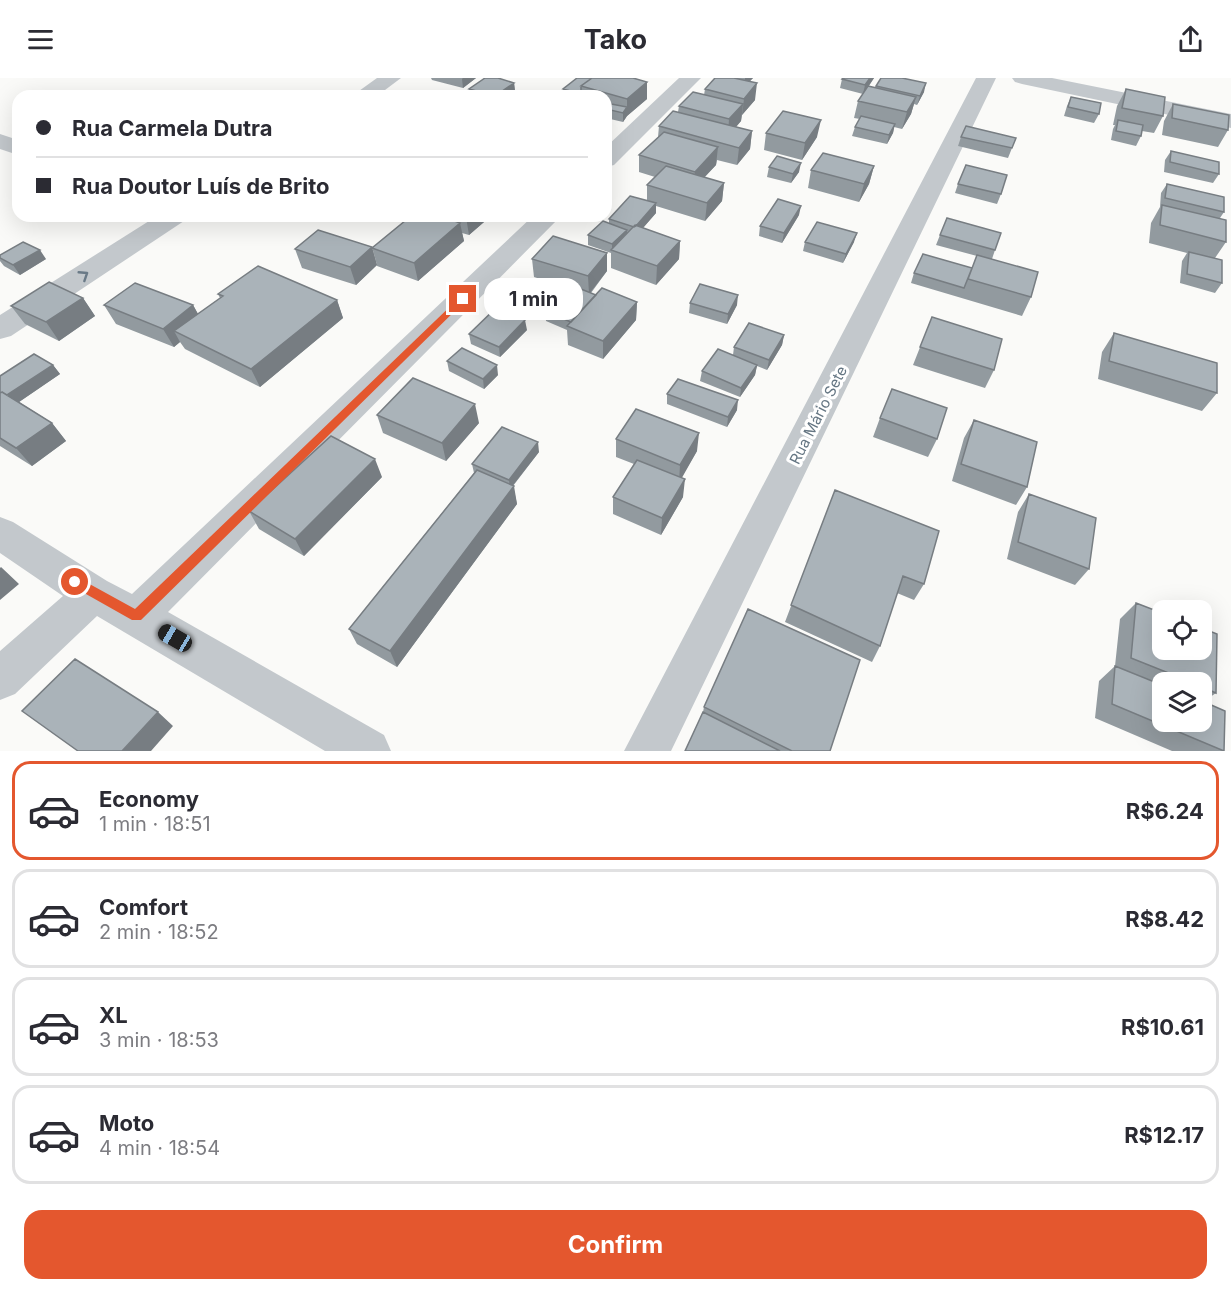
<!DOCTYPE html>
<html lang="en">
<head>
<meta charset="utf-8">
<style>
	body { margin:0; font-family:Inter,sans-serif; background:#f2f2f3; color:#2b2b33; height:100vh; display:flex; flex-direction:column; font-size:22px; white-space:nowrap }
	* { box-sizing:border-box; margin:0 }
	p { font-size:20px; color:#7c7c81 }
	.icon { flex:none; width:33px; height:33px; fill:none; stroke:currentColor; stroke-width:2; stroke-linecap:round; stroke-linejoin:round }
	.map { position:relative; height:673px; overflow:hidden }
	.drawer { display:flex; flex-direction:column; background:#fff; flex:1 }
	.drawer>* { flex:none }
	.top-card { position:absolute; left:12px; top:12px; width:600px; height:132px; border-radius:18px; box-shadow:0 6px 24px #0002; display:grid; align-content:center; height:132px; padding:0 24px; background:#fff }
	.controls { position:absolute; left:1152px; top:522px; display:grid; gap:12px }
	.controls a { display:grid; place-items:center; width:60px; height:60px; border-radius:12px; background:#fff; box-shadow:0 6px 24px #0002; font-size:30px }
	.end { position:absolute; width:27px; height:27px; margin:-14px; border:8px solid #e4572e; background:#fff; box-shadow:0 0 0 3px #fff }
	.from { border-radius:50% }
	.bubble { position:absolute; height:42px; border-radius:18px; background:#fff; box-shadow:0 6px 24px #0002; font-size:20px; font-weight:700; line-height:42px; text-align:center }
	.car { position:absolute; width:18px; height:36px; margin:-18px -9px; border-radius:8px; box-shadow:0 0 4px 2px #0007; background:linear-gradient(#222 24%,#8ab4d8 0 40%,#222 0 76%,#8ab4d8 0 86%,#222 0) }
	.top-card b { display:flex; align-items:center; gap:21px; height:57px; font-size:22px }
	.top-card b+b { border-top:2px solid #e1e1e2 }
	.top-card i { width:15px; height:15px; background:#2b2b33 }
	ul { padding:10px 0 0; list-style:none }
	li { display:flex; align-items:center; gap:18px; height:99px; margin:0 12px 9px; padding:0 12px; border:3px solid #e1e1e2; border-radius:18px }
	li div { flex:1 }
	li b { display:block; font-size:22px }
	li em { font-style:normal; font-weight:700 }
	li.active { border-color:#e4572e }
	li>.icon { width:54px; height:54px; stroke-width:1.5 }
	.primary-button { display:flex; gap:12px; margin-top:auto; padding:12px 24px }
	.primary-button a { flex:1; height:69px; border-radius:18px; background:#e4572e; color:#fff; font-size:24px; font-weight:700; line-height:69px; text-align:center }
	header { display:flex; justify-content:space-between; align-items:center; height:78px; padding:0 24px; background:#fff; font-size:27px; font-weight:700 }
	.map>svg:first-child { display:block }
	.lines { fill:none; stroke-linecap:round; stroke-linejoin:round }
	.minor { fill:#c3c8cc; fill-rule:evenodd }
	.wall { fill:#929a9f; fill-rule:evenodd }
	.shaded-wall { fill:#777d82 }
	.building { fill:#aab3b9; stroke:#777d82; stroke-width:1.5 }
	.oneway { stroke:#6a7a87 }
	.route { fill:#e4572e }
	.labels { text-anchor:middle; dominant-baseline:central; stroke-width:6; stroke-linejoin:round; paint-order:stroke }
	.street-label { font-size:15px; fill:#657683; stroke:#fff }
</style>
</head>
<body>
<header><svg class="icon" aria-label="menu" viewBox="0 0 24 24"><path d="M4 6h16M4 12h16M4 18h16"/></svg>Tako<svg class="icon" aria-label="share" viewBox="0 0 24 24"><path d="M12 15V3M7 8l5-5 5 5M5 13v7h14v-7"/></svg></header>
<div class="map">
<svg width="1231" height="673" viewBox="0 0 1231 673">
	<rect width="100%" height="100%" fill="#fafaf8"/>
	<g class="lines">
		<path class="minor" d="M377 0H401L377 18H352Z
			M679 0H701L614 87 606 89V69Z
			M976 0H996L671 673H624Z
			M1012 0H1052L1231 36V50L1022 6 1015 4Z
			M0 56 18 62V77L0 71Z
			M157 138H188L184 143 11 258 0 261V237Z
			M533 138H561L168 534 384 657 391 673H325L97 538 15 616 0 622V573L63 518 0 475V439L13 444 107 503 132 516Z"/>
	</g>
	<path class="wall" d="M431 0H476L463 10 432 2Z
		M577 0 647 21 627 38 623 44 606 40V18H563V11Z
		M715 0H753L749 4 755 22 742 37 741 43 736 49 752 53 750 71 737 87 717 82 716 87 704 100 724 105 722 123 705 143 656 128V135L643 150 680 163 679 181 656 207 611 190V175L588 167V157L609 146V141L647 122V107L655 99 639 94V77L658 59 659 48 678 34 679 28 704 17 705 11Z
		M874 0 867 11 875 10 876 8 924 14 917 27 914 26 911 36 902 51 894 49 893 55 887 66 852 58 855 49 860 41 854 40 858 23 863 16 840 10 842 1Z
		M514 5 515 13 508 18H470L469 11Z
		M1126 11 1163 38 1154 55 1142 53 1141 58 1136 68 1111 62 1113 51 1115 47H1113L1117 28Z
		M1071 19 1099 36 1094 45 1064 38 1067 28Z
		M1173 26 1228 52 1218 69 1162 57 1164 43Z
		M766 55 817 59 802 82 764 72Z
		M961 59 1016 60 1008 80 958 68Z
		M1171 73 1219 96 1213 105 1164 94 1165 82Z
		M874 88 869 106 859 124 808 110 811 92Z
		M769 89 799 94 791 105 767 99Z
		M958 106 1001 116 997 126 955 115Z
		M1167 106 1224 134 1220 140 1226 164 1215 180 1222 205 1215 215 1180 205 1182 183 1187 175 1149 165 1151 145 1160 129 1161 115Z
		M799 137 782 165 759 158 760 148Z
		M324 138H348L340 144Z
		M411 138H491L469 157 462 155 464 163 418 203 377 188 372 170Z
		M940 157 995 172 992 181 1031 219 1022 238 911 205 914 195 972 190 977 178 936 167Z
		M805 164H854L843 185 803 173Z
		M372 169 377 187 356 207 302 190 295 171Z
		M607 175V193L591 215 596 217 637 224 636 242 603 281 568 267 567 252 546 243 545 233 568 210 534 199 532 181Z
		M0 177 46 181 20 197 4 188 0 183Z
		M218 216 337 222 343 240 260 309 185 271 180 264 174 269 116 246 104 227H193L198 236 220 220Z
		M83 220 95 238 59 263 25 246 11 228Z
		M690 225 737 227 727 246 689 235Z
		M932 239 994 292 985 310 913 287Z
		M527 252 500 279 471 266 469 256Z
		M1114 255 1217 315 1202 333 1098 301 1102 274Z
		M784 257 782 267 767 292 757 288 755 297 740 319 700 303 702 293 733 277 734 269Z
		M447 283 498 297 484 311 449 293Z
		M53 287 60 296 19 324 52 345 66 363 32 388 0 368V298Z
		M667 316 737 332 727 349 667 326Z
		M377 337 479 345 446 383 383 355Z
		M880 340 937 361 928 379 873 359Z
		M974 342 1027 409 1016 427 952 403 964 360Z
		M616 361 697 373 681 400 683 419 661 457 613 436V419L634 386 616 379Z
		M539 374 513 408 517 426 397 589 357 566 349 551 474 395 472 386Z
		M382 399 304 478 259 451 249 433Z
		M835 412 924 506 914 522 897 515 880 568 872 584 785 544Z
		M1029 416 1089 491 1075 507 1007 481 1018 434Z
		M1136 525 1216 615 1203 624 1224 673H1172L1095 640 1099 603 1115 588 1120 541ZM1162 604H1202V644H1162Z
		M704 629 830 673H685L703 634Z"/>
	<path class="shaded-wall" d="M463 0H476L463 10 462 1Z
		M745 0H753L743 10 745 1Z
		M870 0H874L863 16 865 7Z
		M647 4V21L627 38 623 44V35L627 29V21Z
		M514 5 515 13 508 18H495Z
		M757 5 755 22 742 37 744 21Z
		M926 5 924 14 917 27 920 18Z
		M916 19 911 36 902 51 907 34Z
		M743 26 741 43 728 58 729 41Z
		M821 42 817 59 802 82 805 65Z
		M895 46 893 55 887 66 889 57Z
		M752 53 750 71 737 87 739 70Z
		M718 69 716 87 693 111 695 94Z
		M801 85 799 94 791 105 793 96Z
		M874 88 869 106 859 124 864 106Z
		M724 105 722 123 705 143 707 125Z
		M656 125V135L635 159V149Z
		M801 128 799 137 782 165 784 155Z
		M338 138H348L340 144Z
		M467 138H491L469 157 466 139Z
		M460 145 464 163 418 203 414 185Z
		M627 152V162L612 172V166Z
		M857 155 854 164 843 185 846 176Z
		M680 163 679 181 656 207 657 188Z
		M372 169 377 187 356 207 350 189Z
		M40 172 46 181 20 197 13 187Z
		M607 175V193L589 216 588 198Z
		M738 217 737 227 727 246 728 236Z
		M83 220 95 238 59 263 46 244Z
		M337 222 343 240 260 309 251 291Z
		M637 224 636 242 603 281V263Z
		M193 227 203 245 174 253 180 264 174 269 163 251Z
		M525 242 527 252 500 279 499 269Z
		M784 257 782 267 767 292 769 282Z
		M53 287 60 296 0 337V322Z
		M497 287 498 297 484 311 483 301Z
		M757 287 755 297 740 319 741 310Z
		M738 322 737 332 727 349 728 339Z
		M475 326 479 345 446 383 442 365Z
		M52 345 66 363 32 388 16 370Z
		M699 355 697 373 679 405 680 387Z
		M538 364 539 374 510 411 509 402Z
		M375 381 382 399 304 478 295 461Z
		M685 401 683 419 661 457 662 440Z
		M514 408 517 426 397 589 390 573Z
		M1 489 19 506 0 522V490Z
		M158 634 173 648 151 673H122Z"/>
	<path class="building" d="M485 0H498L514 5 495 18 469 11Z
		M577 0H592L581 8V16L563 11Z
		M592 0H633L647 4 627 21 581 8Z
		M715 0H734L757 5 744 21 705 11Z
		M843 0H870L865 7 842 1Z
		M881 0H902L926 5 920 18 876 8Z
		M868 8 916 19 907 34 858 23Z
		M1126 11 1165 19 1163 38 1122 30Z
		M218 14 229 18H210Z
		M422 14 436 18H417Z
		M693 14 743 26 729 41 679 28Z
		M1071 19 1101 25 1099 36 1068 29Z
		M606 25 627 29 623 35 606 31Z
		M1173 26 1229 37 1228 52 1172 40Z
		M673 33 752 53 739 70 659 48Z
		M783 33 821 42 805 65 766 55Z
		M861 38 895 46 889 57 855 49Z
		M1118 42 1143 47 1141 58 1116 53Z
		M966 48 1016 60 1012 70 961 59Z
		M664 54 718 69 695 94 639 77Z
		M1171 73 1219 84V96L1170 84Z
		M823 75 874 88 864 106 811 92Z
		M777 78 801 85 793 96 769 89Z
		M966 87 1007 97 1001 116 958 106Z
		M666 88 724 105 707 125 647 107Z
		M1167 106 1224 119V134L1165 120Z
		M630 118 656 125 636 148 634 149 609 141Z
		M778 121 801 128 784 155 760 148Z
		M1162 127 1226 142V164L1160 147Z
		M411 138H441L460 145 414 185 372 170Z
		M947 140 1001 155 995 172 940 157Z
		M603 143 627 152 612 166 588 157Z
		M817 144 857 155 846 176 805 164Z
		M635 147 680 163 657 188 611 172Z
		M318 152 372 169 350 189 295 171Z
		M553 158 607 175 588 198 532 181Z
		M23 164 40 172 13 187 0 180V177Z
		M1189 174 1222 182V205L1187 196Z
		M923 176 972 190 964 210 914 195Z
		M977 177 1038 194 1031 219 968 201Z
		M258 188 337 222 251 291 174 253 223 218 218 216Z
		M49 204 83 220 46 244 11 228Z
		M135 205 193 227 163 251 104 227Z
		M700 206 738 217 728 236 690 225Z
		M571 207 596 217 571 244 545 233Z
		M602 210 637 224 603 263 567 248Z
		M496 230 525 242 499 269 469 256Z
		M932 239 1002 261 994 292 920 269Z
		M749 245 784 257 769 282 734 269Z
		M1114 255 1217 285V315L1109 283Z
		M462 270 497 287 483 301 447 283Z
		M718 271 757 287 741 310 702 293Z
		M34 276 53 287 7 317 2 314 0 315V298Z
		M413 300 475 326 442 365 377 337Z
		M678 301 738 322 728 339 667 316Z
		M892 311 947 330 937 361 880 340Z
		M2 314 52 345 16 370 0 360V315Z
		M636 331 699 355 680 387 616 361Z
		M974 342 1037 364 1027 409 961 386Z
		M502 349 538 364 509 402 472 386Z
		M331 358 375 381 295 461 249 433Z
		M637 382 685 401 662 440 613 419Z
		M477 392 514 408 390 573 349 551Z
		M835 412 939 453 924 506 903 498 880 568 791 527Z
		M1029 416 1096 440 1089 491 1018 464Z
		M1136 525 1162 535V572H1202V550L1217 556 1216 615 1202 609V604H1191L1131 580Z
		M748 531 860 582 830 673H792L704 629Z
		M75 581 158 634 122 673H78L22 633Z
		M1115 588 1162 607V644H1202V623L1225 633 1224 673 1112 626Z
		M703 634 780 673H685Z"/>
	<defs><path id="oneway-chevron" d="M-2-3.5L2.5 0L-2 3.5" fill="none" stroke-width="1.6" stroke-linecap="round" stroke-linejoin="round" transform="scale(1.5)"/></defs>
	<use class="oneway" href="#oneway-chevron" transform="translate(84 197) rotate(-33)"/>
	<path class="route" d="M460 219 467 221 141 542H132L70 507 69 504 75 498 135 531Z"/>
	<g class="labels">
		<g class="street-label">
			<text transform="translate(818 337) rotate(-63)">Rua Mário Sete</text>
		</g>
	</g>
</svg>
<div class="controls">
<a><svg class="icon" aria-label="locate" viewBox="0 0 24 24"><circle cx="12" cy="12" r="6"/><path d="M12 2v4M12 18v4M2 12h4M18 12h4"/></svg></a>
<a><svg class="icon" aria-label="layers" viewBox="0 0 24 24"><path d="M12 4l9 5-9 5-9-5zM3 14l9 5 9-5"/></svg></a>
</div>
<i class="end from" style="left:75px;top:504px"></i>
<i class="end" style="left:463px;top:221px"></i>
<div class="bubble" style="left:484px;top:200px;width:99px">1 min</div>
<i class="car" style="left:175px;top:560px;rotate:300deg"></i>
<div class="top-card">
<b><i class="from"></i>Rua Carmela Dutra</b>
<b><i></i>Rua Doutor Luís de Brito</b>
</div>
</div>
<section class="drawer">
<ul>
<li class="active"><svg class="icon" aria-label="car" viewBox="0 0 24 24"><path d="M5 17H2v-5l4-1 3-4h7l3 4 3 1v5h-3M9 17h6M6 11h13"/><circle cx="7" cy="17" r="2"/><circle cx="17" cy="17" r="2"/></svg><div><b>Economy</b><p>1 min · 18:51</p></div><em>R$6.24</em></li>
<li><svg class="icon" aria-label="car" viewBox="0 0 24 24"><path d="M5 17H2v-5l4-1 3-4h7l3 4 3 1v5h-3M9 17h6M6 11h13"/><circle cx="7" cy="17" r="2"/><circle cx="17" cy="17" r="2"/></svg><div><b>Comfort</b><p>2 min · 18:52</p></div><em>R$8.42</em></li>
<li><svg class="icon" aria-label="car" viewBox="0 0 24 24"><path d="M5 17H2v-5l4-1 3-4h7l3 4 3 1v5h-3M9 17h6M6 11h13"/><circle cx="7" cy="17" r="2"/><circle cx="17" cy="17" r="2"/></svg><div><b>XL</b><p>3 min · 18:53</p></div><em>R$10.61</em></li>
<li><svg class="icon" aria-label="car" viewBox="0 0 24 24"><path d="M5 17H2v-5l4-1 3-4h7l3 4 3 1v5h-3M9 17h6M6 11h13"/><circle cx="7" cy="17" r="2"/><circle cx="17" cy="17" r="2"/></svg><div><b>Moto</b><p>4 min · 18:54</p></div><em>R$12.17</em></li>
</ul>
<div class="primary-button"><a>Confirm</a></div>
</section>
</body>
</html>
